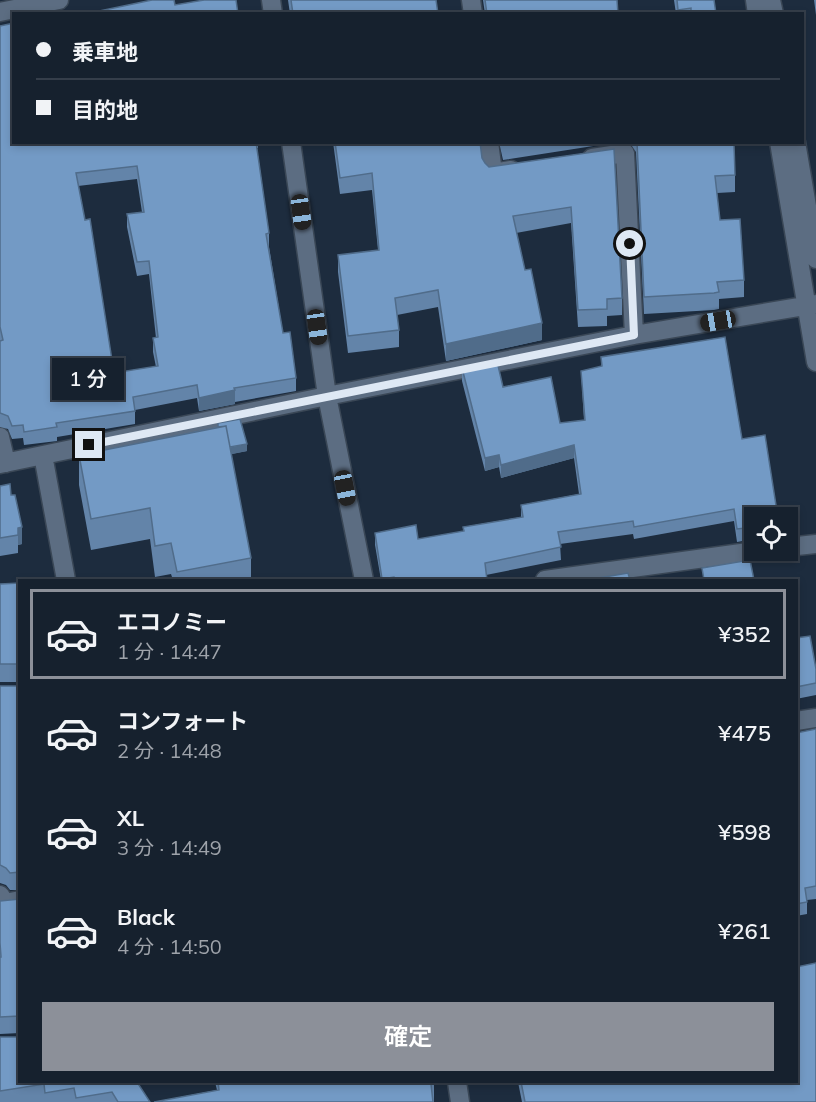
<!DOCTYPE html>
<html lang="ja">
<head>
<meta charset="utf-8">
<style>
	body { margin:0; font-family:Mulish,"Noto Sans JP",sans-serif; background:#1f2936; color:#f1f3f6; height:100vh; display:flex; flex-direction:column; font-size:22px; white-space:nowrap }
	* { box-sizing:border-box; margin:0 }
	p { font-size:20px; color:#9ea3aa }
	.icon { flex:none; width:33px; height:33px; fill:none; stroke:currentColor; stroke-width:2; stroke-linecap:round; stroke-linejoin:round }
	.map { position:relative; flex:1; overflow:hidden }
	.sheet { position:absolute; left:18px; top:579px; width:780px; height:504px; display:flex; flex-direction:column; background:#16212e; border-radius:0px; box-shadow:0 3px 9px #0003,0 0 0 2px #353e4a }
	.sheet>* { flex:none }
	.banner { position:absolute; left:12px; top:12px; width:792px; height:132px; border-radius:0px; box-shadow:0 3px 9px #0003,0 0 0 2px #353e4a; display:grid; align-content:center; height:132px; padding:0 24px; background:#16212e }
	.fabs { position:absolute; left:744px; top:507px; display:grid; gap:12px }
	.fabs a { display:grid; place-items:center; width:54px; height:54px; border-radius:0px; background:#16212e; box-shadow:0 3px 9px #0003,0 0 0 2px #353e4a; font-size:30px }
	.end { position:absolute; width:27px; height:27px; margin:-14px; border:8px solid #dee8f4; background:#111; box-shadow:0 0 0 3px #111 }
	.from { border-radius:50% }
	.bubble { position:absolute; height:42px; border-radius:0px; background:#16212e; box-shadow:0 3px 9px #0003,0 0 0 2px #353e4a; font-size:20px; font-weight:600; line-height:42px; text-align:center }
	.car { position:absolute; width:18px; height:36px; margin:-18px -9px; border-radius:8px; box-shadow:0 0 4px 2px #0007; background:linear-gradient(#222 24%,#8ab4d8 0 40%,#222 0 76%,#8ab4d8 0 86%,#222 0) }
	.banner b { display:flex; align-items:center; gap:21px; height:57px; font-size:22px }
	.banner b+b { border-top:2px solid #353e4a }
	.banner i { width:15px; height:15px; background:#f1f3f6 }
	ul { padding:10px 0 0; list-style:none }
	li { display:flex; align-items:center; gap:18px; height:90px; margin:0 12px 9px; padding:0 12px; border:3px solid transparent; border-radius:0px }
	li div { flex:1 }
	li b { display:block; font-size:22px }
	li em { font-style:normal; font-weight:600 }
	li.on { border-color:#8c9099 }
	li>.icon { width:54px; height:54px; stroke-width:1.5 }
	.primary-button { display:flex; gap:12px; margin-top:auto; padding:12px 24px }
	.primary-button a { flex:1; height:69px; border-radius:0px; background:#8c9099; color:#fff; font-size:24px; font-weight:600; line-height:69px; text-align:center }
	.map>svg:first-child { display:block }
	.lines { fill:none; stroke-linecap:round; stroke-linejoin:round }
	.minor-casing { stroke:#3a4756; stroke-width:21 }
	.minor { stroke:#5c6d82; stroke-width:18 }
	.wall { fill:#6384a9; fill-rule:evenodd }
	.shaded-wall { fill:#506c8a }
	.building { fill:#739ac5; stroke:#506c8a; stroke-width:1.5; fill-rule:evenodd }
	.route { stroke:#dee8f4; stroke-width:8 }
</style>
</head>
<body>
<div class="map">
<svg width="816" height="1102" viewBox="0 0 816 1102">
	<rect width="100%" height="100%" fill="#1d2c3e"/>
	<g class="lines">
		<g class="minor-casing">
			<path id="minor" d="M271 0 273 14
				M471 0 473 14
				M755 0 757 14
				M771 0 774 14
				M0 12 59 0
				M291 142 327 396 364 580
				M489 142 493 173 511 170
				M779 142 816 362
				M796 142 816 259
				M592 158 625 153 634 335
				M0 437 6 463
				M43 455 66 580
				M0 464 327 396 634 335 816 304
				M788 547 816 544
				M545 580 763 550
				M796 721 816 718
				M0 895 5 903 20 900
				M457 1082 460 1102"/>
		</g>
		<use href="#minor" class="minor"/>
	</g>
	<path class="wall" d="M288 0H436L438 14H290Z
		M483 0H617L618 14H485Z
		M674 0H714L716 14H676Z
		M814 0H816V15Z
		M0 26 14 142H258V148H257L269 233V247L283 333 296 378V391L235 402V404L199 411 197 398 135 410V424L57 437V441L24 445 23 438 12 439 8 429 0 427ZM137 179 142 212 127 214V227L137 276 149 274 156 338H153V352L156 367 114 373 78 186Z
		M333 142H480L482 158 485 163 489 167 614 149 622 298V315L607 316V326L578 327 571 223 516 233 542 340 446 361 438 307 397 315 399 330V347L348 353 338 272V255L378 250 372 190 340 194Z
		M499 142H619L503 160Z
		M627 142H726L735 175V192L717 193 720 220 744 280V297L719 299V309L714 310 644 314 636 152 630 143Z
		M601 357 754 518V539L737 542 734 521 634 539 633 534 560 544 561 560 486 575 487 580H381L375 545V533L418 539 463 532V527L521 517V505L579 494 574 458 501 478 499 467 485 471 462 381V368L503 387 560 423 584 420 581 371 601 367Z
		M218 423 247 451 231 454 251 558V580H173L171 574 155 577 150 539 91 550 79 485V455L218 427Z
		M0 486 11 495 22 544 18 545V553L0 556Z
		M20 583V682H0V584Z
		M796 638 816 669V695L796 699Z
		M0 686H20V890H10L6 885 0 883Z
		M816 729V899L807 900V914L796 916V733Z
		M20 899V1033L0 1034V901Z
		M0 1037 137 1082 150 1102H0Z
		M215 1082H434V1102H154L217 1090Z
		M518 1082H796L816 1102H522Z"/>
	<path class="shaded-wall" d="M542 323V340L446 361V344Z
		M235 390V404L199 411V398Z
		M247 444V451L223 456V449Z
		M574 445V458L501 478V465Z
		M499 455V467L485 471V458Z
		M22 527V544L18 545V528Z"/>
	<path class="building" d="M152 0H174L175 5 204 0H236L238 14H85Z
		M291 0H436L438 14H293Z
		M485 0H617L618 14H487Z
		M677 0H714L716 14H691V8L678 10Z
		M14 23V142H256L269 233 266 234 283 333 290 332 296 378 234 388 235 390 199 398 197 385 133 397 135 411 56 423 57 427 24 432 23 425 12 426 8 416 0 413V341L3 340 0 327V26ZM137 166 144 212 127 214 137 262 149 261 158 337 153 338 158 366 114 373 90 219 85 220 76 173Z
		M335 142H480L482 158 485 163 489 167 614 149 622 298 607 299V309L578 310 571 207 513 216 525 270 531 269 542 323 446 344 438 290 395 298 399 330 348 336 338 255 379 250 372 173 340 178Z
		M637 142H726V145L734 144 735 175 715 176 720 220 740 219 744 280 717 282 719 292 714 293 644 297Z
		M725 337 742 439 765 435 778 518H754V527L737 529 734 509 634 527 633 521 558 532 561 547 485 563 487 580H395L394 577 382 579 375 533 416 525 418 539 464 531 463 527 523 517 521 505 581 494 574 445 501 465 499 455 485 458 462 368 497 361 503 387 551 377 560 423 585 420 581 371 602 366 601 357Z
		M240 419 247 444 230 447 226 426 218 427V423Z
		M226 426 251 558 177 572 171 543 155 546 150 508 91 519 79 455Z
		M10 484 11 495H15L22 527 18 528V535L0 538V486Z
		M750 560 754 580H704L702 568Z
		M628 573 630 580H593V579Z
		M20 583V664H0V584Z
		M810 636 816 669V683L796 687V638Z
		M0 686H20V872L10 873 6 868 0 865Z
		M816 729V886L805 888 807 902 796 904V733Z
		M20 899V1016L0 1017V957H1L0 943V901Z
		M816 963V1102H525L521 1082H796V967Z
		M0 1037H20V1082H137L150 1102H118L112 1092 76 1098 74 1088 45 1093 44 1084 0 1091Z
		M218 1082H434V1084H431L433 1102H154L219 1090Z"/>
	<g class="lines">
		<path class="route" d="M89 445 634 335 630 244"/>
	</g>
</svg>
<div class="fabs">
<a><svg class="icon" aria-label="locate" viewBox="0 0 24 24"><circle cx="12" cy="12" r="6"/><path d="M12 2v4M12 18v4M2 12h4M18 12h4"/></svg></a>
</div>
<i class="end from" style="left:630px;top:244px"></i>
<i class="end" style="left:89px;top:445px"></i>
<div class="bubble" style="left:52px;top:358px;width:72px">1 分</div>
<i class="car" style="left:301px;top:212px;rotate:172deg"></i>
<i class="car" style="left:718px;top:321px;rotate:260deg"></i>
<i class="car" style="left:317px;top:327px;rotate:172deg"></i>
<i class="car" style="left:345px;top:488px;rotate:169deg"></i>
<div class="banner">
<b><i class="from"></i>乗車地</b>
<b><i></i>目的地</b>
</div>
<section class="sheet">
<ul>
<li class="on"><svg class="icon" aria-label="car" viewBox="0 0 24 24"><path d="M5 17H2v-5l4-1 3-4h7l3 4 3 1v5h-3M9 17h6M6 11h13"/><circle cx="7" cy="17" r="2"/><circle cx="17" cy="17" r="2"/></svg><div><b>エコノミー</b><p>1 分 · 14:47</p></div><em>¥352</em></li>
<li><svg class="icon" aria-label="car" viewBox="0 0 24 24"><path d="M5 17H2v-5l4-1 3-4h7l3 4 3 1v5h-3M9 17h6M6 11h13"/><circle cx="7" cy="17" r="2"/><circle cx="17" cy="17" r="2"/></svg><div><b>コンフォート</b><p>2 分 · 14:48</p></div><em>¥475</em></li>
<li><svg class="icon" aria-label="car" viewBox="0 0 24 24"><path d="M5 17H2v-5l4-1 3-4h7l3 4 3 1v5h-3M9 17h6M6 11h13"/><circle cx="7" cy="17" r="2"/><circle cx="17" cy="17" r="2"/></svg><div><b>XL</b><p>3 分 · 14:49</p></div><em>¥598</em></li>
<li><svg class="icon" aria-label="car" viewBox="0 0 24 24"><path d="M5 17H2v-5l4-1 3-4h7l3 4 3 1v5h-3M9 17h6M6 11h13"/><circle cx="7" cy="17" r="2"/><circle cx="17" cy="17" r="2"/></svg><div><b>Black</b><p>4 分 · 14:50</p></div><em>¥261</em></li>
</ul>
<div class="primary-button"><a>確定</a></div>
</section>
</div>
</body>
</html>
